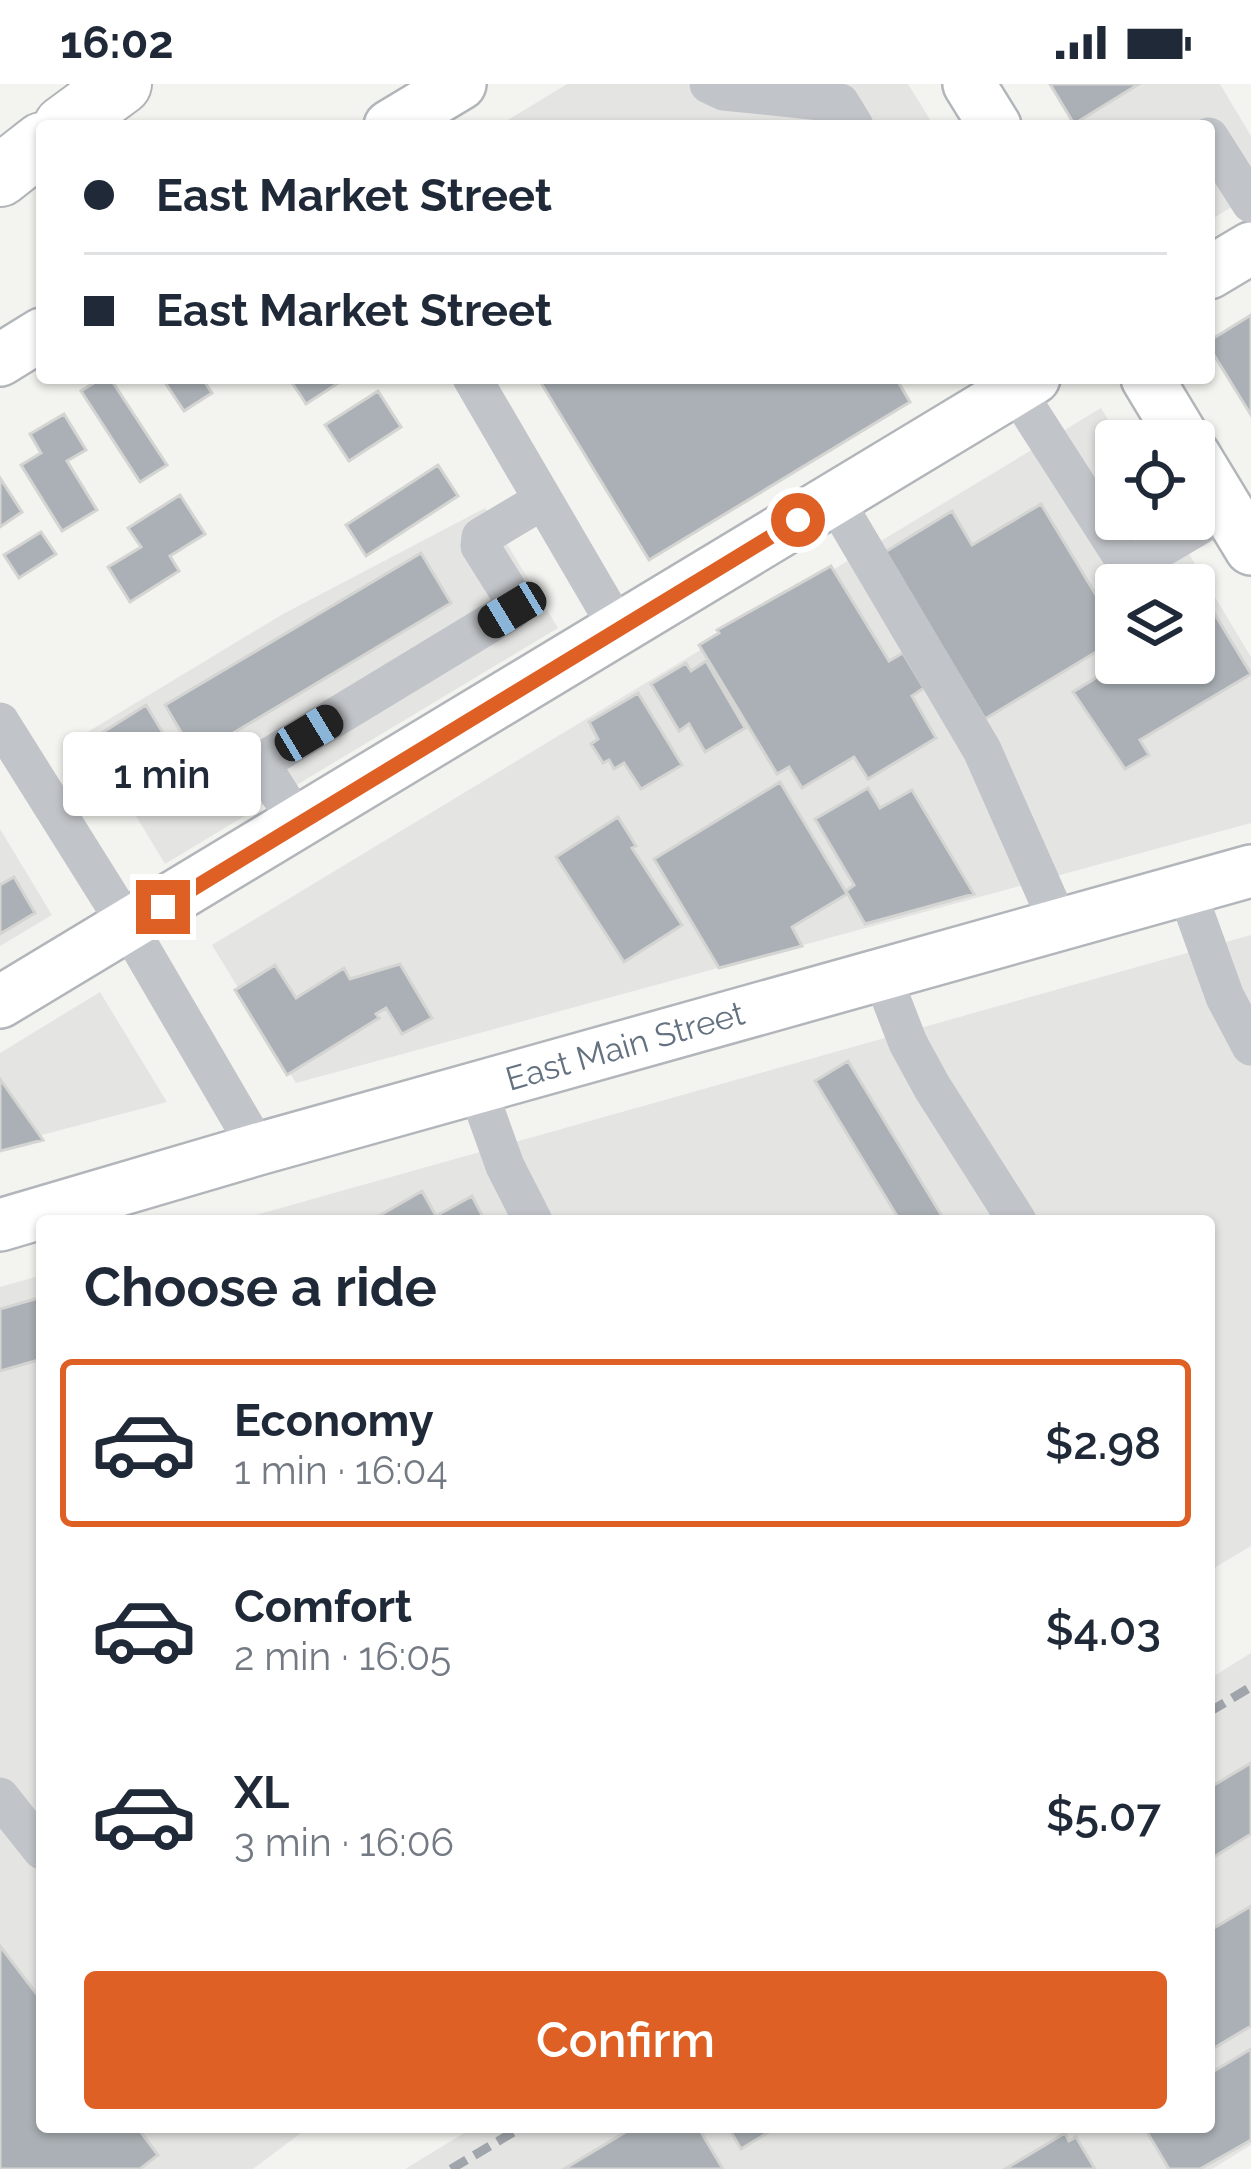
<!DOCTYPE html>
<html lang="en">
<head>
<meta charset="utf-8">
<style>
	body { margin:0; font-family:Raleway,sans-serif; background:#f6f6f7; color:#1f2937; height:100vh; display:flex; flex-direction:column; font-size:45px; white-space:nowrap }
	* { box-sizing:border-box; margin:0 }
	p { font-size:39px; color:#747a83 }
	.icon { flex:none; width:66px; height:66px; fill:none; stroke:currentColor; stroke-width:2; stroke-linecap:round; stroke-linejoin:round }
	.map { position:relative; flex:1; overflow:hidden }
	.side { position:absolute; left:36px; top:1131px; width:1179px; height:918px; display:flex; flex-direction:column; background:#fff; border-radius:12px; box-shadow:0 3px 9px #0004 }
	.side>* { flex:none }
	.banner { position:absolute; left:36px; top:36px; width:1179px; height:264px; border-radius:12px; box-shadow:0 3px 9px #0004; display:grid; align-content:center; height:264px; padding:0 48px; background:#fff }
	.tools { position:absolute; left:1095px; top:336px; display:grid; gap:24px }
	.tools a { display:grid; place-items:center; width:120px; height:120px; border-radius:12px; background:#fff; box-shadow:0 3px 9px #0004; font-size:60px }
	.end { position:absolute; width:54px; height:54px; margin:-27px; border:15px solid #df6024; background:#fff; box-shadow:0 0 0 6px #fff }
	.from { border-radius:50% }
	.bubble { position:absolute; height:84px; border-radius:12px; background:#fff; box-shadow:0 3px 9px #0004; font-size:39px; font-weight:600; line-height:84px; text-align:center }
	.car { position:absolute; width:36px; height:72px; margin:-36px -18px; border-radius:15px; box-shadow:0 0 9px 3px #0007; background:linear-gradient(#222 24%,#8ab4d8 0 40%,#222 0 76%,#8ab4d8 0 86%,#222 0) }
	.banner b { display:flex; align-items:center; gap:42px; height:114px; font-size:45px }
	.banner b+b { border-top:3px solid #e0e1e3 }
	.banner i { width:30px; height:30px; background:#1f2937 }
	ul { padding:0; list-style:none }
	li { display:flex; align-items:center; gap:36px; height:168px; margin:0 24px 18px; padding:0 24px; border:6px solid transparent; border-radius:12px }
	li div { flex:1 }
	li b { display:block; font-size:45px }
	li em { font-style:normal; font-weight:600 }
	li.selected { border-color:#df6024 }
	li>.icon { width:108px; height:108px; stroke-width:1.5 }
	h2 { padding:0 48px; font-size:54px; line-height:144px }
	.primary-button { display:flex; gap:24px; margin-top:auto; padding:24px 48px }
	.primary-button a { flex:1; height:138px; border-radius:12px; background:#df6024; color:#fff; font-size:48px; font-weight:600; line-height:138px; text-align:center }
	.status { display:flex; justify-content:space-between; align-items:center; height:84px; padding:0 60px; background:#fff; direction:ltr }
	.status svg { height:33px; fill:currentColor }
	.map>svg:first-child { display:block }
	.built { fill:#e4e5e3; fill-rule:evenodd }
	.building { fill:#aab0b5; stroke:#d4d5d2; stroke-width:3 }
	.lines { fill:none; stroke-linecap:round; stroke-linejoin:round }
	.major-casing { stroke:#b2b6ba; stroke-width:56 }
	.highway-casing { stroke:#b2b5b8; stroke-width:64 }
	.minor { stroke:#c1c4c8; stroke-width:39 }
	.major { stroke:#fff; stroke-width:51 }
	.highway { stroke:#fff; stroke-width:60 }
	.rail { stroke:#a0a5ab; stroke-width:9; stroke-dasharray:18 9; stroke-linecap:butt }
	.route { stroke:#df6024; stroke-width:15 }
	.labels { text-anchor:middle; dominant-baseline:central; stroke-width:12; stroke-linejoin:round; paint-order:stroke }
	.street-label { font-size:33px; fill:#637180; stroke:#fff }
</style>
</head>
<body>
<div class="status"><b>16:02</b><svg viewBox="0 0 49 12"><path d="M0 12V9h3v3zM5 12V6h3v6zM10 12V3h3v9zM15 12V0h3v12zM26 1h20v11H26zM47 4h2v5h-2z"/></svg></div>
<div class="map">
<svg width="1251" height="2085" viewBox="0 0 1251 2085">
	<rect width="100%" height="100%" fill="#f3f4ef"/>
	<path class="built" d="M567 0H908L934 42H498Z
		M1050 0H1220L1251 52V111L1209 137V42H1075Z
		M1101 324 1121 357H1116V435H1168L1251 573V739L296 999 212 861ZM1116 501H1194V579H1116Z
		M485 424 558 544 165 780 86 649 283 530Z
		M0 745 52 831 0 862Z
		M1251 851V1462L1209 1487V1137H234Z
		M100 908 167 1018 0 1062V969Z
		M42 1191V2043H309L253 2085H0V1203Z
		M1251 1569V2061L1212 2085H405L474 2043H1209V1595Z"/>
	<path class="building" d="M1050 0H1139L1074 40Z
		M1251 231V331L1209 263V257Z
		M102 294H110L167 381 140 398 81 307Z
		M162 294H202L212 309 184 327Z
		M289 294H346L306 320Z
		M538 294H896L910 318 649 476Z
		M378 307 401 343 349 377 325 341Z
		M64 330 86 366 67 377 97 426 62 447 21 381 41 369 30 350Z
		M438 381 458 412 366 472 346 441Z
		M0 394 22 428 0 443Z
		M180 411 205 450 170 472 179 487 130 518 108 483 141 463 128 444Z
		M1041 420 1116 544V556L985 635 885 468 952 427 972 461Z
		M41 448 56 470 19 494 4 471Z
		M421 469 451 519 195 672 165 621Z
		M831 482 889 577 903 569 924 604 912 612 936 654 868 695 854 673 802 704 789 683 777 690 699 561 719 549 717 546Z
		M1211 524 1251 590 1140 656 1149 671 1125 685 1073 608 1120 579H1194V534Z
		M706 577 745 644 705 668 689 640 679 647 651 600 686 579 691 587Z
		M638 609 682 681 641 705 624 679 614 685 609 676 603 679 591 660 598 655 589 638Z
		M146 621 163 649 117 678 100 650Z
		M780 698 847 810 792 843 802 862 719 884 654 775Z
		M868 704 880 724 912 706 974 810 865 840 846 807 854 801 815 735Z
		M618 733 636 762 632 764 682 841 624 878 556 773Z
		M14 793 35 829 0 850V801Z
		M400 880 432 934 402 950 386 924 376 930 379 934 287 991 235 906 275 881 296 914 344 884 350 895Z
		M848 977 945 1137H900L815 997Z
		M0 995 43 1056 0 1067Z
		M422 1107 436 1132 472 1112 485 1137H370Z
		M42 1213V1275L0 1287V1225Z
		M1251 1679V1750L1209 1776V1704Z
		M1251 1822V1942L1209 1967V1847Z
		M0 1862 42 1917V2043H137L158 2071 140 2085H0Z
		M1251 1965V2056L1200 2085H1169L1144 2043H1209V1990Z
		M634 2043H698L723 2085H564Z
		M728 2043H777L741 2065Z
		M1065 2049 1069 2057 1076 2053 1095 2085H1005Z"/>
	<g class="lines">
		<g class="major-casing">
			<path id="major" d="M969 0 995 42
				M390 42 460 0
				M1209 189 1251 164
				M0 276 42 250
				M1147 294 1185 357
				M1194 371 1251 465
				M0 918 1034 294
				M0 1141 258 1065 1251 787"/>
		</g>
		<g class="highway-casing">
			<path id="highway" d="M64 42 121 0
				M0 92 42 59"/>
		</g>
		<path class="minor" d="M709 0 724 7 840 19 854 42
			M1209 53 1251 119
			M472 294 618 544
			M1008 294 1129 483 1227 425
			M834 415 982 666 1059 840
			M0 638 129 844 258 1065
			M299 740 265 687 268 674 512 526V513L480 462 481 453 543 416
			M1186 805 1225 913 1251 962
			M881 889 908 959 932 1003 1017 1137
			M477 1004 505 1082 533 1137
			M0 1713 42 1766"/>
		<use href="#major" class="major"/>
		<use href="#highway" class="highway"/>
		<path class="rail" d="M1209 1628 1251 1603
			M451 2085 522 2043"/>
	</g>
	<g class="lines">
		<path class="route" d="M163 823 798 436"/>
	</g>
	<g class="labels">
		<g class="street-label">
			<text transform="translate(625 962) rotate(-16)">East Main Street</text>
		</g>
	</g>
</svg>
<div class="tools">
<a><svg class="icon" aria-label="locate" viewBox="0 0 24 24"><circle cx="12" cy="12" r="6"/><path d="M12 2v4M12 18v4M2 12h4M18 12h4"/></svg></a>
<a><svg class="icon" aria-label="layers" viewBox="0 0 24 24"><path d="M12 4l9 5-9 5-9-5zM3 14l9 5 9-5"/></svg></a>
</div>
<i class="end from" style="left:798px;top:436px"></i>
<i class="end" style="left:163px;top:823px"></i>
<div class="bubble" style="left:63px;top:648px;width:198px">1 min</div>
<i class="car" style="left:512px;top:526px;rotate:239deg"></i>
<i class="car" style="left:309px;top:649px;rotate:59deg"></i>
<div class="banner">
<b><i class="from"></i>East Market Street</b>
<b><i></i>East Market Street</b>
</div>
<section class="side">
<h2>Choose a ride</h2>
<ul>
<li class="selected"><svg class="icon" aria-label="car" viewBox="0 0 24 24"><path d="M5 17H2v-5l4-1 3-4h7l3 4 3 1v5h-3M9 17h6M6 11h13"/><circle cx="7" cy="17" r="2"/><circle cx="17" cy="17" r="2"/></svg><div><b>Economy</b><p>1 min · 16:04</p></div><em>$2.98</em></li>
<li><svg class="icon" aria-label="car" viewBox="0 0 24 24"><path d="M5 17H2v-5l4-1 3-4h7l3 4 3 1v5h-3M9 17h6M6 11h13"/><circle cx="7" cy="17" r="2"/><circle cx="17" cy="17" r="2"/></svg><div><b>Comfort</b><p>2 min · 16:05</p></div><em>$4.03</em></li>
<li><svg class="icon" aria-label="car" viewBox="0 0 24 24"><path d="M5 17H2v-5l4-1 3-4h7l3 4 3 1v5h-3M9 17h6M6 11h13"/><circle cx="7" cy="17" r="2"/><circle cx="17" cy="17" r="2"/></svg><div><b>XL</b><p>3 min · 16:06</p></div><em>$5.07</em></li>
</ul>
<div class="primary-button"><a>Confirm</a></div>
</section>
</div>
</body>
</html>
